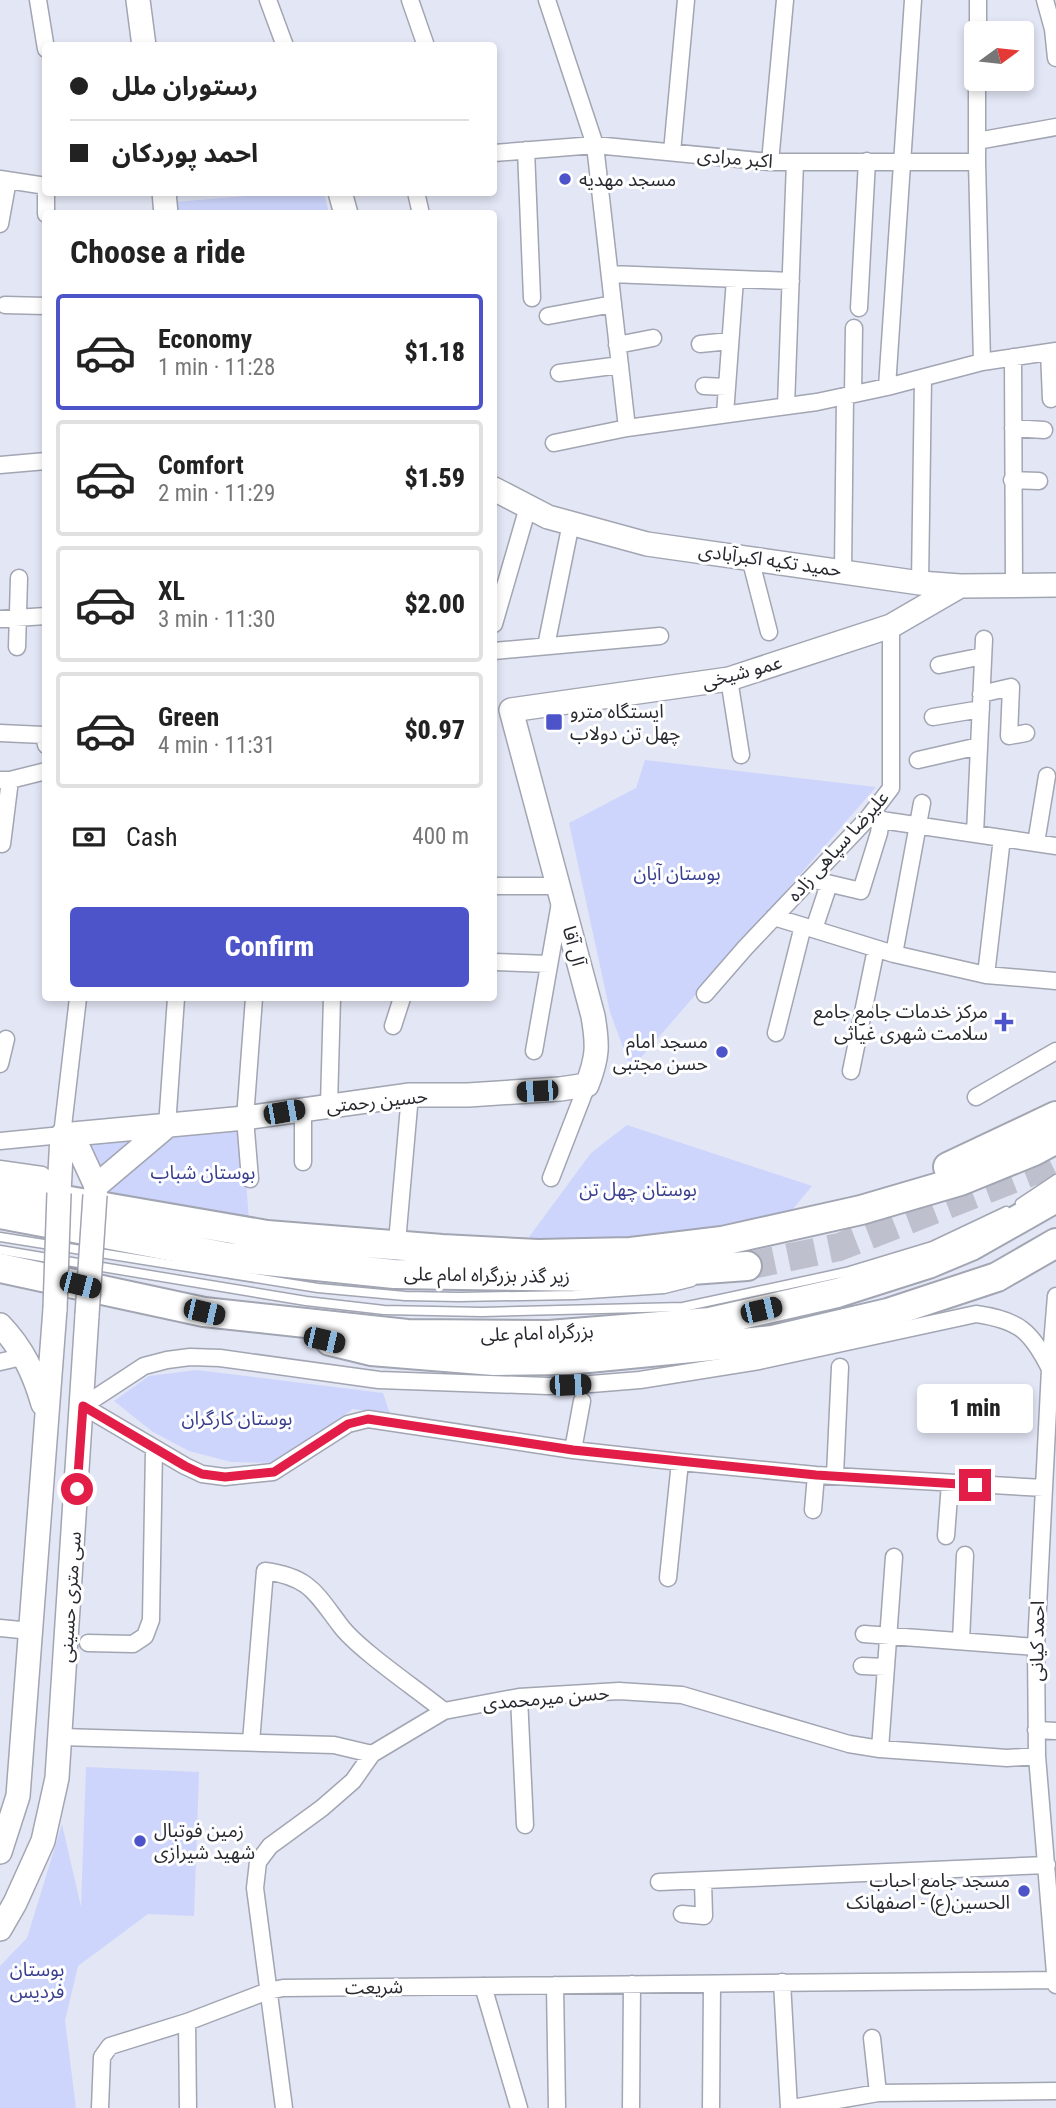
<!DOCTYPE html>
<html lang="en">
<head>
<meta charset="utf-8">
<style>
	body { margin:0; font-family:"Roboto Condensed","Noto Sans Arabic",sans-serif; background:#f6f6f6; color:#222; height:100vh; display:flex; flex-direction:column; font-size:26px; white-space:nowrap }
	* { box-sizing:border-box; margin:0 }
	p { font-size:23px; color:#767676 }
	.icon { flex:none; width:38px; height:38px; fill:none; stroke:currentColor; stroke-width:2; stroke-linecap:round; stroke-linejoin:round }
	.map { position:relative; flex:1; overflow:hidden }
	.side { position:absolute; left:42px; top:210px; width:455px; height:791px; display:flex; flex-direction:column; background:#fff; border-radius:7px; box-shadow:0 4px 10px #0003 }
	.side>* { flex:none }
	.hud { position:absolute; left:42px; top:42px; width:455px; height:154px; border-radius:7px; box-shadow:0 4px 10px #0003; display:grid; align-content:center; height:154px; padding:0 28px; background:#fff }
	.needle { width:46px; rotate:75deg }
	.tools { position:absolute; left:964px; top:21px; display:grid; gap:14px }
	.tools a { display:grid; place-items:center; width:70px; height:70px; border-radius:7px; background:#fff; box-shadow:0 4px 10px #0003; font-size:35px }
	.end { position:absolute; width:32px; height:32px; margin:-16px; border:9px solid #e11d48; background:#fff; box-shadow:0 0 0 4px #fff }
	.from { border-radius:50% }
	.bubble { position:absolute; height:49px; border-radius:7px; background:#fff; box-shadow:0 4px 10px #0003; font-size:23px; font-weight:800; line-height:49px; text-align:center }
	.car { position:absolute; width:21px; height:42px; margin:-21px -10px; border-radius:9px; box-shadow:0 0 5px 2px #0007; background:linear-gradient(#222 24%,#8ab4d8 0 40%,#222 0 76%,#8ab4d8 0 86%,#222 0) }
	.hud b { display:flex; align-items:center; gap:24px; height:66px; font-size:26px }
	.hud b+b { border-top:2px solid #e0e0e0 }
	.hud i { width:18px; height:18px; background:#222 }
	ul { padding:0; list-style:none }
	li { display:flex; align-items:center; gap:21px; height:116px; margin:0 14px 10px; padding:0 14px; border:4px solid #e0e0e0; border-radius:7px }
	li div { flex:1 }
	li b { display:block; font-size:26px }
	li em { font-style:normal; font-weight:800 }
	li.current { border-color:#4d54ca }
	li>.icon { width:63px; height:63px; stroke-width:1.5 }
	h2 { padding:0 28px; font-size:32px; line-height:84px }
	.pay { display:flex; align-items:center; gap:18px; height:77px; padding:0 28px; font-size:26px }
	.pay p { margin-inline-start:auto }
	.primary-button { display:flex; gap:14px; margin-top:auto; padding:14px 28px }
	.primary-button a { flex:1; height:80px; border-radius:7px; background:#4d54ca; color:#fff; font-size:28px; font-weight:800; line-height:80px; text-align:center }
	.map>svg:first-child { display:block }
	.green { fill:#cdd5fc }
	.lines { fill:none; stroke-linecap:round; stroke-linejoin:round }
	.trunk-tunnel { stroke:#bec0cd; stroke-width:28; stroke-dasharray:28 14; stroke-linecap:butt }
	.service-casing { stroke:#a2a5b2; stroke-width:11 }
	.minor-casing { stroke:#a2a5b2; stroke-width:19 }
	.secondary-casing { stroke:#a2a5b2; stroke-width:26 }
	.trunk-casing { stroke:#a2a5b2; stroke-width:32 }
	.service { stroke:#fff; stroke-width:8 }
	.minor { stroke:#fff; stroke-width:16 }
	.secondary { stroke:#fff; stroke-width:23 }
	.trunk { stroke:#fff; stroke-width:28 }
	.secondary-bridge-casing { stroke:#a2a5b2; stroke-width:26; stroke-linecap:butt }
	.secondary-bridge { stroke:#fff; stroke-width:23 }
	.route { stroke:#e11d48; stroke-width:9 }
	.poi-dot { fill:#4d54ca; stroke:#fff; stroke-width:2.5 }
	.labels { text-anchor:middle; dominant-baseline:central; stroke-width:6; stroke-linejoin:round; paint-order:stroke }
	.street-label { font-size:19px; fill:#28292f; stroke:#fff }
	.poi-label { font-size:19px; fill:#28292f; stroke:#fff; text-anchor:start }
	.park-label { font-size:19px; fill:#383e8d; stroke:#fff }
</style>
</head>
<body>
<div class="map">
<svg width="1056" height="2108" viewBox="0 0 1056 2108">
	<rect width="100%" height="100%" fill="#e3e6f5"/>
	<path class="green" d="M283 193H324L329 213H176L174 202Z
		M645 760 876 787 631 1069 610 1012 569 823 636 788Z
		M242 1123 249 1222 106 1199 109 1191 168 1135Z
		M627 1125 812 1186 787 1216 683 1242 539 1255 529 1237 591 1153Z
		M145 1135 100 1179 82 1142Z
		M197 1370 383 1393 390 1414 353 1409 275 1463 231 1462 189 1451 153 1432 114 1401 149 1376Z
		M86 1767 199 1772 194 1916 148 1914 78 1966 65 2021 76 2108H0V1966L27 1938 62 1824 81 1907Z"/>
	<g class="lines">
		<path class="trunk-tunnel" d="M747 1266 839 1247 1034 1171 1056 1160"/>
		<g class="service-casing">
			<path id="service" d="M1020 1203 1056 1179
				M0 1237 318 1288 405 1296 459 1297 574 1295 664 1289 692 1282
				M0 1250 306 1301 384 1310 482 1312 683 1307 846 1272 932 1246 1006 1211"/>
		</g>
		<g class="minor-casing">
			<path id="minor" d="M38 0 46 49
				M268 0 285 46
				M410 0 426 46
				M547 0 595 145 627 428
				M1045 0 1053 29 1056 58
				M978 33V0
				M977 79V162L982 362
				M977 141 1056 127
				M526 150 532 298
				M672 152 686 0
				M494 153 595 145 770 162H977
				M770 162 785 0
				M0 179 46 186
				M46 192V214
				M416 192 421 214
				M0 224 8 180
				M610 274 791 281
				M5 305 46 306
				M859 308 867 161
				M548 316 613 304
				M700 344 730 341
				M617 345 653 338
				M1049 352 1051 399
				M1013 357 1014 585
				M559 373 620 365
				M704 386 727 387
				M887 387 913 0
				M853 394 854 328
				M786 406 795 162
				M725 414 735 279
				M1013 428 1044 430
				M554 443 627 428 817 402 887 387 982 362 1056 351
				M0 465 46 461
				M1012 480 1039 481
				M750 558 769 632
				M843 570 845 396
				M920 583 923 378
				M0 619 46 616
				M494 624 528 507
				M546 646 571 523
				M17 647 19 578
				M494 651 660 636
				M939 665 983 656
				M729 679 741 755
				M981 694 1011 687 1009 736 1026 733
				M933 717 981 709
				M0 733 44 735 46 745
				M918 760 979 746
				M0 780H10L46 771
				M868 818 1056 846
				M975 834 984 639
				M1036 843 1047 776
				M2 844 10 780
				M810 879 861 891 879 833 881 819
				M494 886H558
				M774 917 894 954 986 975 1056 981
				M814 929 829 884
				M894 954 922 803
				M494 962 549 964
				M986 975 1002 838
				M705 994 745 948 868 818 891 788V626
				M393 1026 402 998
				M776 1033 803 926
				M534 1051 560 903
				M0 1064 6 1039
				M851 1071 876 949
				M976 1097 1056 1051
				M329 1105 332 998
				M303 1109V1162
				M167 1126 176 998
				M0 1141 62 1135 78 998
				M0 1169 42 1175 59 1188
				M551 1178 587 1085
				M250 1179 245 1118 254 998
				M397 1242 410 1095
				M1056 1296 1050 1369 1036 1647 1037 1756 1056 1985
				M0 1362 26 1356
				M573 1450 582 1401
				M835 1475 840 1367
				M1044 1488 816 1475 680 1462 573 1450 368 1419 348 1424 273 1472 225 1477 202 1474 185 1466 83 1406 144 1366 167 1360 190 1357 220 1358 379 1380 548 1386 591 1384 640 1380 759 1361 976 1314C1019 1320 1031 1331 1050 1369
				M813 1510 816 1475
				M946 1536 950 1483
				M668 1578 680 1462
				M0 1628 31 1631
				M864 1634 1036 1647
				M961 1641 965 1555
				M88 1643 133 1644 145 1636 151 1620 154 1449
				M862 1666 886 1667
				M519 1697 525 1825
				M1036 1730 1056 1731
				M61 1737 334 1745 372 1754 444 1711 519 1697 619 1691 682 1695 849 1744 880 1749 1007 1758 1037 1756
				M251 1742 265 1571C309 1577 315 1592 340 1625 348 1636 360 1646 371 1655 394 1674 420 1692 444 1711
				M880 1749 894 1557
				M659 1882 1047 1865
				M682 1914 704 1916 703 1881
				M782 1982 789 2108
				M555 1985 557 2108
				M483 1986 519 2108
				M187 2022 188 2108
				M872 2038 878 2093
				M100 2108 102 2057 110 2046 187 2022 268 1991 283 1988 1055 1980
				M284 2108 255 1888 258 1862 270 1846 322 1808 353 1781 372 1754
				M631 2108 632 1984
				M711 2108 712 1984
				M792 2108 878 2093 1056 2091"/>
		</g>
		<g class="secondary-casing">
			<path id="secondary" d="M138 0 144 46
				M164 192 166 214
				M340 192 346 214
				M494 489 548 517 647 544 920 583 960 586 1056 585
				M72 1134 96 1186 95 1195
				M96 1186 167 1126
				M59 1193 62 1135 245 1118 410 1095H468L560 1089 587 1085C598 1057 598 1045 593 1016L511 710 729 679 891 626 960 586
				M0 1325C23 1349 34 1373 43 1404
				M0 1852 18 1796 55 1309
				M0 1929 15 1903 43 1841 57 1778 87 1315"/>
		</g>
		<g class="trunk-casing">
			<path id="trunk" d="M948 1167 1056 1116
				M0 1189 267 1235 442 1249 538 1254 631 1252 722 1241 861 1210 960 1181 1034 1151 1056 1139
				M0 1214 227 1257 394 1274 594 1277 747 1266
				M0 1268 204 1312 407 1334 549 1335 710 1322 837 1293 928 1264 971 1246 1056 1198
				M330 1341 371 1351 494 1361 568 1360 773 1340 888 1313 997 1277 1056 1243"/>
		</g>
		<use href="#service" class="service"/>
		<use href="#minor" class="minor"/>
		<use href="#secondary" class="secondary"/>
		<use href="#trunk" class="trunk"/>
		<g class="secondary-bridge-casing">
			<path id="secondary-bridge" d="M55 1309 59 1193
				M87 1315 95 1195"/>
		</g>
		<use href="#secondary-bridge" class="secondary-bridge"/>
	</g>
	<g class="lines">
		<path class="route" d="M77 1489 83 1406 185 1466 202 1474 225 1477 274 1472 348 1424 368 1419 573 1450 816 1475 975 1485"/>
	</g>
	<g class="poi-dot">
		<circle cx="565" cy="179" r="7"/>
		<rect x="545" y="713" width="18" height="18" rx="3.5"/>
		<path d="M1000.5 1011.5h7v7h7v7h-7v7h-7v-7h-7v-7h7z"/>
		<circle cx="722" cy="1052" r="7"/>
		<circle cx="140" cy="1841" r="7"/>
		<circle cx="1024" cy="1891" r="7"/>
	</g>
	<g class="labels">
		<g class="street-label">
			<text transform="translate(735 158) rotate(5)">اکبر مرادی</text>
			<text transform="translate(770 560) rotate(8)">حمید تکیه اکبرآبادی</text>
			<text transform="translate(742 672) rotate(-15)">عمو شیخی</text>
			<text transform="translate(838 846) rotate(-48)">علیرضا سپاهی زاده</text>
			<text transform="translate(574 946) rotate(75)">آل آقا</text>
			<text transform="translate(377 1101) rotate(-6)">حسین رحمتی</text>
			<text transform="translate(487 1275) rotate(1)">زیر گذر بزرگراه امام علی</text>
			<text transform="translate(537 1333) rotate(-2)">بزرگراه امام علی</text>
			<text transform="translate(70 1597) rotate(-86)">سی متری حسینی</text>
			<text transform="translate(1037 1641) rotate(-89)">احمد کیانی</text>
			<text transform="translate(546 1698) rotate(-5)">حسن میرمحمدی</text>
			<text transform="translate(374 1987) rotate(-1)">شریعت</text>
		</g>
		<g class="poi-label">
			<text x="579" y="179">مسجد مهدیه</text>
			<text x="570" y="711">ایستگاه مترو<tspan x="570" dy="22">چهل تن دولاب</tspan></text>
			<text x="988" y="1011" text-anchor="end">مرکز خدمات جامع جامع<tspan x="988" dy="22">سلامت شهری غیاثی</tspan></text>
			<text x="708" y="1041" text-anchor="end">مسجد امام<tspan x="708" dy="22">حسن مجتبی</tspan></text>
			<text x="154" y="1830">زمین فوتبال<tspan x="154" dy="22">شهید شیرازی</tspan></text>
			<text x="1010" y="1880" text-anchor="end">مسجد جامع احباب<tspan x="1010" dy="22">الحسین(ع) - اصفهانک</tspan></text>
		</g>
		<g class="park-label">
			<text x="677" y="873">بوستان آبان</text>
			<text x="203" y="1172">بوستان شباب</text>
			<text x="638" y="1189">بوستان چهل تن</text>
			<text x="237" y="1418">بوستان کارگران</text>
			<text x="37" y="1969">بوستان<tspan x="37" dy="22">فردیس</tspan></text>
		</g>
	</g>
</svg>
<div class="tools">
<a><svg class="needle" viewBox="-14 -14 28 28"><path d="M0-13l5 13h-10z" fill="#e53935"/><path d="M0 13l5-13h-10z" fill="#767676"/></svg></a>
</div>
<i class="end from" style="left:77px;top:1489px"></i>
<i class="end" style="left:975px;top:1485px"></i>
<div class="bubble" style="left:917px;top:1384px;width:116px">1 min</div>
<i class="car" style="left:537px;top:1091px;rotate:267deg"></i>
<i class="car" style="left:284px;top:1112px;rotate:80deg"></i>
<i class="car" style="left:80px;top:1285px;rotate:104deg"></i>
<i class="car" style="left:761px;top:1310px;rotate:77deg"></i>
<i class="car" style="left:204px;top:1312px;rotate:103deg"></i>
<i class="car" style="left:324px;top:1340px;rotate:103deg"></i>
<i class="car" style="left:570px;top:1385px;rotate:88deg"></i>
<div class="hud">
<b><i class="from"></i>رستوران ملل</b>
<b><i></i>احمد پوردکان</b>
</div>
<section class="side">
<h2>Choose a ride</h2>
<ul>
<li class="current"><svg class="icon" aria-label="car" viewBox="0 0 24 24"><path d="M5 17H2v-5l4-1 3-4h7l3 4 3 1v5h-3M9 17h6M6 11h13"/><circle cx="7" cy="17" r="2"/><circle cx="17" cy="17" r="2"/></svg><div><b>Economy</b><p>1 min · 11:28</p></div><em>$1.18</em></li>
<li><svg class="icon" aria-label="car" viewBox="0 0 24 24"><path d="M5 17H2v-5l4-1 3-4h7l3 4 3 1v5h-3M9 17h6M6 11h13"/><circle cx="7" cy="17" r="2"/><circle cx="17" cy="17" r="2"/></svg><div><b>Comfort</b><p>2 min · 11:29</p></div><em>$1.59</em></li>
<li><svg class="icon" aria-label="car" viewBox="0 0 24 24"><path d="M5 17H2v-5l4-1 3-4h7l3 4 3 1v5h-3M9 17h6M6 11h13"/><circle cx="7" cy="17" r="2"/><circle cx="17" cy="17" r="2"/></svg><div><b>XL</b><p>3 min · 11:30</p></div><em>$2.00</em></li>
<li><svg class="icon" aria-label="car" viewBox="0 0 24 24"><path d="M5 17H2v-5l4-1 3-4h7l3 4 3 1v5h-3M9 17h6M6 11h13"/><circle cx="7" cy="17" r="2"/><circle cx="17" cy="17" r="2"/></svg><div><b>Green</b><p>4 min · 11:31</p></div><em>$0.97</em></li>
</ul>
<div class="pay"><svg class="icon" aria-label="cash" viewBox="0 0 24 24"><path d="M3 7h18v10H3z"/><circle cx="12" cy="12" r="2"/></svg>Cash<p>400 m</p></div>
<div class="primary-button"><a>Confirm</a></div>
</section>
</div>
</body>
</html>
